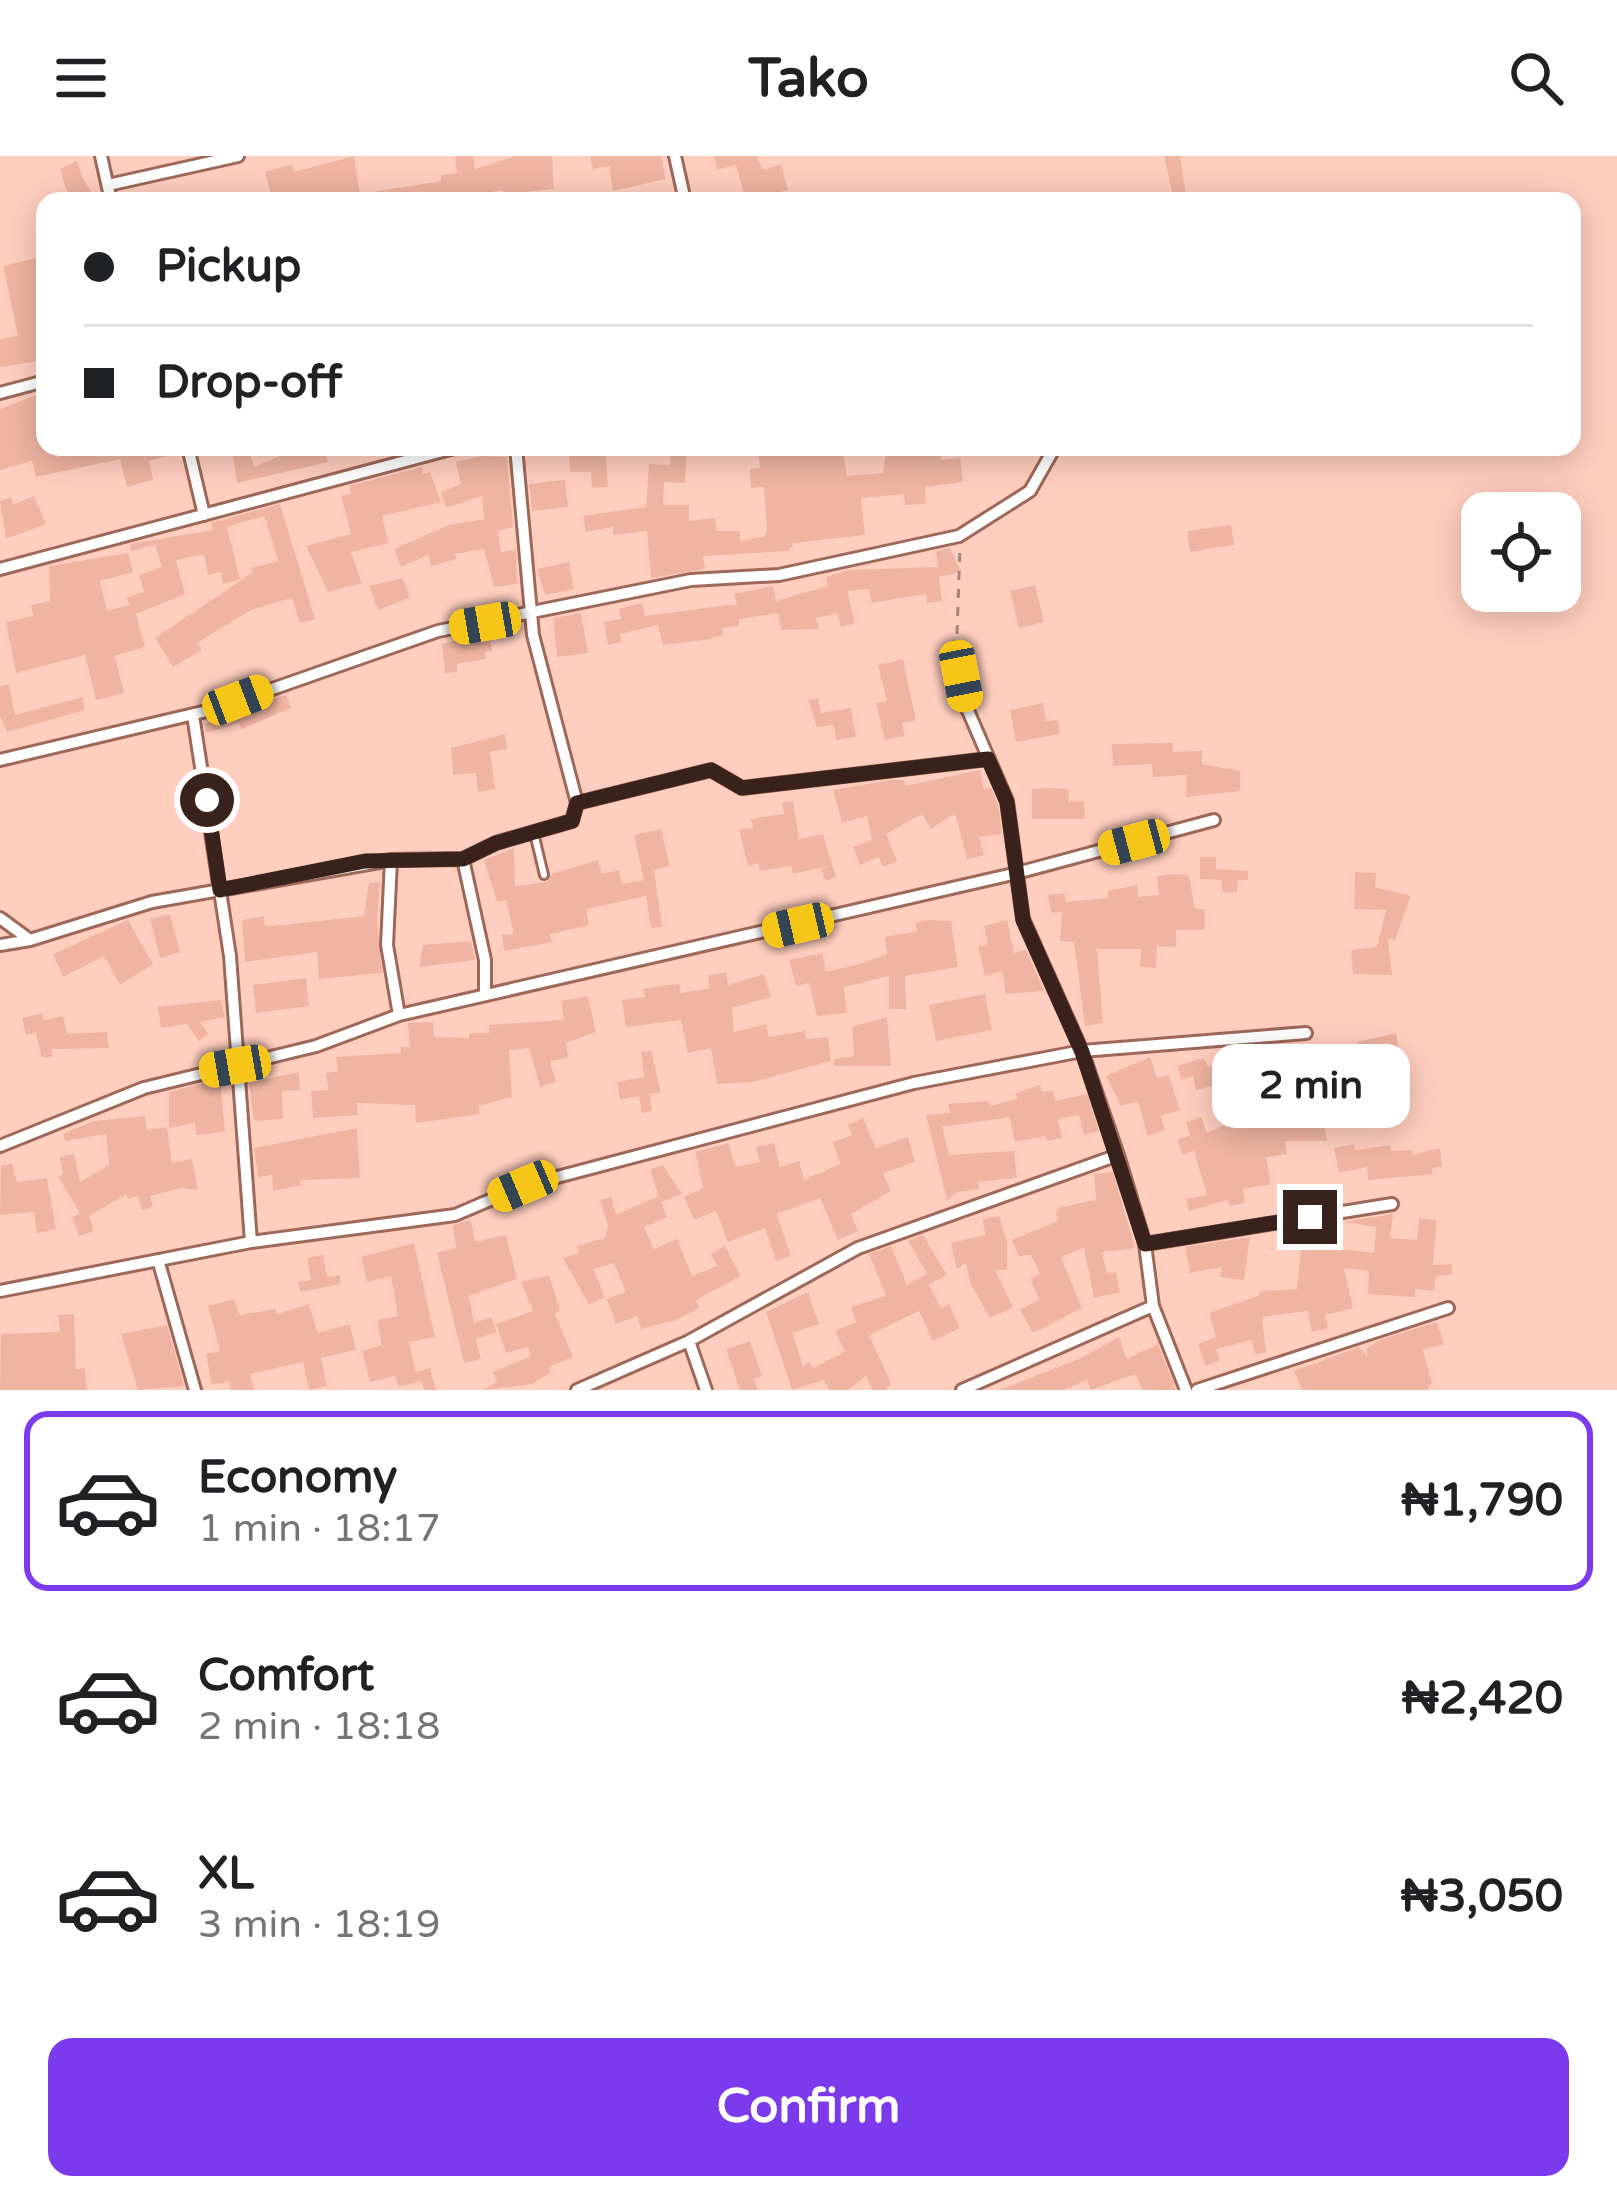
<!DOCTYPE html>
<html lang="en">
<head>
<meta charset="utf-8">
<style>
	body { margin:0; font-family:"Varela Round",sans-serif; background:#f6f6f6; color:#202124; height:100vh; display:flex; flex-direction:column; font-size:45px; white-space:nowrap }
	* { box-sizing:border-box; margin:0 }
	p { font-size:39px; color:#757577 }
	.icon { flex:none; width:66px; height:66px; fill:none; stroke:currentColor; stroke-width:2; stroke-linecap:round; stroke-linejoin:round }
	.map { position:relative; height:1234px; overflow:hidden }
	.drawer { display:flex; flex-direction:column; background:#fff; flex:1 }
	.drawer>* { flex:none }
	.guide { position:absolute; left:36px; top:36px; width:1545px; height:264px; border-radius:24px; box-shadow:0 6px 30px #0003; display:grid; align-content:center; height:264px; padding:0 48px; background:#fff }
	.controls { position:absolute; left:1461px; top:336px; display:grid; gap:24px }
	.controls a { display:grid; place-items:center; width:120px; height:120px; border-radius:24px; background:#fff; box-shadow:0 6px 30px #0003; font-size:60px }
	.end { position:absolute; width:54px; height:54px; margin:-27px; border:15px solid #39221b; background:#fff; box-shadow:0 0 0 6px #fff }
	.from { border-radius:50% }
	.bubble { position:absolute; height:84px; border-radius:24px; background:#fff; box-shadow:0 6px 30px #0003; font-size:39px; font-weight:800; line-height:84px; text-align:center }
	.car { position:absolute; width:36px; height:72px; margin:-36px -18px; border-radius:15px; box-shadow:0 0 9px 3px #0007; background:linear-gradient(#f5c518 24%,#345 0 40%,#f5c518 0 76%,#345 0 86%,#f5c518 0) }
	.guide b { display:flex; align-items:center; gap:42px; height:114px; font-size:45px }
	.guide b+b { border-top:3px solid #e0e0e0 }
	.guide i { width:30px; height:30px; background:#202124 }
	ul { padding:21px 0 0; list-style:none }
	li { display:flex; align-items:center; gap:36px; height:180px; margin:0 24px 18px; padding:0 24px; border:6px solid transparent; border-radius:24px }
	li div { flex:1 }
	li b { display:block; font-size:45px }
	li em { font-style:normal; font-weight:800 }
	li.selected { border-color:#7c3aed }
	li>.icon { width:108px; height:108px; stroke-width:1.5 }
	.action { display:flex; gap:24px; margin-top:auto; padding:24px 48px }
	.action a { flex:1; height:138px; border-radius:24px; background:#7c3aed; color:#fff; font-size:48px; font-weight:800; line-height:138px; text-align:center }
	header { display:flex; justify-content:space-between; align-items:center; height:156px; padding:0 48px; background:#fff; font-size:54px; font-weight:800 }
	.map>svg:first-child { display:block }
	.building { fill:#efb4a2 }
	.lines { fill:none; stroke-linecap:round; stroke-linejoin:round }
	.lane-casing { stroke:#9d6858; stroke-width:12 }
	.street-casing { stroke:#9d6858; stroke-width:16 }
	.path { stroke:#a88377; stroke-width:3; stroke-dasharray:9 9; stroke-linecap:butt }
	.lane { stroke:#fff; stroke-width:6 }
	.street { stroke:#fff; stroke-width:10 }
	.route { stroke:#39221b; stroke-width:15 }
</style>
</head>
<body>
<header><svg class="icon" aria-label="menu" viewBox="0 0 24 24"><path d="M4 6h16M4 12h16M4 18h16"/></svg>Tako<svg class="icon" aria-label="search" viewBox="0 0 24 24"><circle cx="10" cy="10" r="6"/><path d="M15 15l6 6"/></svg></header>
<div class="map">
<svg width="1617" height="1234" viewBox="0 0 1617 1234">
	<rect width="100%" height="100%" fill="#ffcebf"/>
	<path class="building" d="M354 0 360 38 441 25V19L457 17 455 0H473L475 13 516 0H552L554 33 514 37 516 45H505L503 34 438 45H273L265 16 292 8 294 16Z
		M590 0H661L666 23 613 35 609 10 593 13Z
		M714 0H757L763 14 781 8 788 34 746 45 736 9 717 14Z
		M1164 0H1180L1187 45H1174Z
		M77 5 83 22 97 45H73L66 33 60 13Z
		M45 100V204L0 211V183L18 180 3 110Z
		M45 236V291H55L57 301 99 291H178L179 297 149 305 153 324 127 331 120 303 36 321 32 305 0 314V253Z
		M248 291 254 311 301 291H324L328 306 237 327 232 293Z
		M569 291H605L608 331 592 332 591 316H570Z
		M671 291H687L685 327 664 326 663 349H689V365L715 362 717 375H740V385L765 380 767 374 764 331 751 332 750 313 760 312 757 291H842L847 320 883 317 887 291H942L941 304 960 302 963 326 925 331 926 348 905 349 904 338 861 342 865 379 794 387 789 395 703 400 705 413 651 422 647 375 613 379V371L586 376 583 360 646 351 649 308 670 309Z
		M483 300 507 301 513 371 498 375 501 396 516 394 517 428 494 431 484 393 455 398 457 403 431 410 428 399 401 411 394 393 449 369 484 363 482 340 446 352 441 336 461 328 456 306Z
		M422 311 423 318 430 316 441 346 382 360 389 387 351 396 362 427 328 436 306 390 351 378 341 340 351 337 349 330Z
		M565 324 568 351 532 355 529 328Z
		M34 340 46 368 6 383 0 345 11 341 14 348Z
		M280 348 315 463 300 467 292 442 251 454 197 487 202 494 173 511 155 482 253 416 251 412 278 405 265 361 252 363 227 371 240 423 223 428 221 416 208 419 204 398 176 404 185 438 136 458 145 491 115 500 124 537 96 544 85 499 16 517 6 466 33 460 31 449 50 445 49 410 128 397 133 416 100 425 107 455 129 449 127 441 144 436 139 419 162 411 155 389 131 395 130 388 213 374 211 367Z
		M1231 369 1234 389 1190 396 1187 375Z
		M950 392 961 416 939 421 942 445 927 447 926 438 871 447 869 433 847 435 855 467 841 471 837 457 816 462 819 473 781 474 778 457 739 463V470L722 472 723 479 705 484 663 489 658 469 620 478 622 486 608 489 604 466 621 463 619 453 642 447 645 460 737 448 734 438 773 430 776 445 828 430 826 421 848 414 938 411 936 395Z
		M569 406 574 433 545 439 537 413Z
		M403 422 410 442 378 454 369 430Z
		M1035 429 1044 466 1019 472 1010 435Z
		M581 457 588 497 557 501 553 462Z
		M489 476 492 495 485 496 486 503 457 508V516L445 517 442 488Z
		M903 503 916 564 902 567 905 580 885 584 876 547 887 545 878 509Z
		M9 528 15 559 83 541 85 554 7 576 0 560V530Z
		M286 539 291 552 241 573 239 567 206 577 204 568Z
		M818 542 821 557 851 552 856 581 836 584 834 569 817 571 808 544Z
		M1043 547 1046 565 1058 564 1060 578 1016 586 1010 554Z
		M505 578 507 593 490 596 495 633 478 636 476 617 453 619 451 592Z
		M1173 587V596L1202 595V608L1240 615V635L1186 641V619L1153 621 1152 608 1113 610 1112 588Z
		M980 614 984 633 991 632 998 648 1002 678 979 681 984 699 967 703 955 657 931 673 922 658 886 678 897 705 883 711 879 701 860 709 853 691 872 684 867 660 842 667 833 634 891 624H904L905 630Z
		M1045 632 1069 633 1068 646 1084 645 1085 663H1032V633Z
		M793 645 799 683 823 678 836 721 826 725 821 713 829 710 793 718 791 710 760 715 758 707 748 710 739 673 753 672 751 663 784 658 782 647Z
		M661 673 670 710 654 714 662 771 651 772 646 740 586 753 589 769 550 778 552 786 504 795 502 779 514 778 506 744 497 746 484 704 514 692 515 730 547 726 552 718 598 704 602 718 619 714 622 728 644 724 634 679Z
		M1200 701H1216V713L1248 715V724H1238L1237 737 1222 736V724L1200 723Z
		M1355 716 1376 717 1375 731 1411 740 1395 784 1388 783 1392 819 1353 818 1351 794 1377 791 1386 754 1354 753Z
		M1170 718 1189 719 1195 753H1205V774H1176V791L1157 790 1156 812 1140 811 1141 793H1097L1103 867 1085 870 1074 786 1060 785 1062 756 1051 757 1048 739 1065 737 1066 746 1108 742 1107 735 1137 729 1138 741 1159 739 1157 720Z
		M380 726 377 763 382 817 319 823 317 796 245 806 242 764 264 760 265 769 273 770 364 760 369 727Z
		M170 758 180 796 160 802 150 763Z
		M128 764 153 808 120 829 104 800 63 821 53 798Z
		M928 764 951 765 958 811 905 820 906 853H889V820L844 831 847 857 817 860 809 827 796 830 789 804 822 797 826 816 863 807 887 798 885 781 917 775 915 767Z
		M1007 764 1014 797 1026 794 1044 835 1006 838 1002 815 985 820 978 790 988 788 984 770Z
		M471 785 475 804 419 811 423 789Z
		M726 816 728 829 764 818 771 841 732 852 734 876 766 868 769 881 805 875 807 883 828 881 831 905 753 926 717 928 711 892 688 897 681 864 626 871 622 844 645 841 643 833 660 830 679 828 681 837 710 832 708 820Z
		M306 822 309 850 256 857 253 829Z
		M985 838 992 874 936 885 929 849Z
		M588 840 596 876 566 887 568 902 550 905 556 926 540 931 529 892 509 894 512 941 478 950 480 958 416 967 415 949 357 947 358 959 313 962 311 935 328 934 326 917 338 915 336 901 401 897V891H410L408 867 433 866 434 881 469 882V877H489V869L564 864 561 845Z
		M221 844 225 861 200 866 209 878 199 885 187 868 161 872 158 851Z
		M42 857 44 864 63 860 67 878 107 876 109 892 51 893 53 900 42 902 36 877 26 879 22 862Z
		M887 861 891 910H834V903L854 900 852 871Z
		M1396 877 1401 902 1384 905 1382 895 1359 898 1357 886Z
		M1313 894H1342L1344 912 1315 917 1316 927 1299 929 1296 896Z
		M651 895 661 936 650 938 652 955 642 957 639 940 620 944 617 926 644 921 641 896Z
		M1254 895 1255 903 1272 901 1276 925 1259 927 1261 940 1256 941 1263 963 1322 956 1327 985H1285L1287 998 1266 1001 1271 1028 1243 1033 1245 1047 1229 1050 1228 1044 1189 1055 1186 1043 1207 1039 1194 995 1183 999 1177 984 1190 979 1186 966 1201 961 1207 977 1225 969 1216 929 1196 934 1193 920 1181 924 1177 910 1204 902 1208 911Z
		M1150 901 1157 922 1169 919 1180 954 1161 960 1165 974 1148 980 1138 945 1121 950 1106 920Z
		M299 916 300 934 282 935 283 963 254 965 249 927Z
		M220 923 225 976 196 979 195 967 169 972V936Z
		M1040 929 1042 936 1053 934 1055 945 1087 938 1099 975 1084 979 1079 959 1058 963 1062 982 1047 985 1046 980 1015 986 1010 961 942 971 949 999 1014 995 1017 1022 978 1026 979 1033 957 1036 947 1045 926 959 950 957 948 948 989 945V950L1017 943 1016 937Z
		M145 960 147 974 167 971 172 1007 192 1003 198 1034 181 1032 150 1040 153 1051 142 1054 138 1040 128 1043 126 1038 89 1060 94 1075 79 1080 72 1061 80 1058 58 1020 63 1019 60 1001 74 998 80 1026 109 1009 106 978 65 985 63 978 93 965Z
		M863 962 876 992 908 981 915 1006 883 1017 891 1035 851 1058 858 1075 838 1084 820 1042 777 1058 791 1100 776 1105 765 1072 728 1086 716 1055 694 1064 684 1041 703 1032 695 996 728 987 736 1011 760 1006 756 991 774 987 780 1011 799 1005 804 1024 840 1008 833 986 852 979 848 969Z
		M357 972 360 1022 300 1024 301 1029 273 1035 272 1019 258 1021 254 992Z
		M1354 988 1355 994 1390 989 1391 995 1412 994V999L1440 992 1442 1011 1432 1012 1433 1018 1368 1024 1367 1011 1339 1017 1334 992Z
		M12 1007 17 1026 47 1022 56 1073 37 1077 34 1056 0 1059 1 1010Z
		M663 1009 682 1038 661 1046 667 1061 644 1071 654 1093 677 1083 692 1120 717 1110 711 1098 725 1090 741 1120 696 1144 699 1152 676 1164 641 1173 637 1160 616 1168 607 1143 626 1136 614 1107 593 1113 605 1141 589 1149 563 1102 579 1097 577 1090 605 1082 608 1069 600 1044 611 1041 616 1059 658 1040 660 1044 650 1013Z
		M1113 1016 1135 1092 1102 1096 1107 1118 1116 1116 1120 1136 1094 1142 1084 1092 1061 1101 1082 1152 1033 1177 1020 1154 1039 1143 1030 1123 1040 1118 1031 1099 1019 1100 1012 1084 1058 1065 1056 1056 1061 1051 1096 1044 1094 1018Z
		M1393 1058 1390 1082 1417 1084 1419 1062 1437 1064 1433 1109 1452 1108V1119L1436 1120 1434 1135 1415 1133V1141L1368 1138 1369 1115 1344 1112 1353 1152 1325 1159 1328 1172 1312 1176 1307 1155 1262 1161 1266 1196 1255 1198 1252 1184 1216 1193 1220 1204 1206 1210 1198 1188 1216 1181 1209 1157 1260 1139 1259 1135 1297 1133 1303 1072H1328L1326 1091 1374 1097 1376 1071 1343 1066Z
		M999 1060 1007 1085V1114H995L1013 1151 990 1162 971 1129 966 1107 957 1113 951 1087 985 1079 983 1063Z
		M471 1064 475 1086 506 1079 517 1123 469 1140 474 1167 491 1161 497 1176 476 1183 481 1203 464 1207 437 1097 456 1092 453 1069Z
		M923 1079 947 1119 929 1129 941 1152 949 1148 960 1172 933 1185 919 1155 869 1179 891 1227 886 1234H872L866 1220 848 1234H829L824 1224 792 1234 766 1156 808 1136 819 1168 793 1177 803 1210 810 1206 813 1212 845 1196 835 1175 856 1166 851 1151 886 1140 869 1098 891 1090 907 1129 927 1118 908 1085Z
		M1250 1081 1244 1124 1220 1121 1222 1111 1190 1117 1185 1091Z
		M414 1087 435 1181 409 1186 416 1216 430 1212 436 1234H424L421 1225 398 1231 395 1220 370 1226 362 1195 382 1189 377 1164 398 1160 391 1120 367 1126 361 1101Z
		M323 1099 327 1121 340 1119 341 1128 300 1136 298 1126 311 1124 307 1102Z
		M549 1119 560 1155 555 1158 573 1201 548 1211 551 1216 533 1228 482 1234 497 1226 493 1216 531 1200 528 1191 506 1197 496 1168 533 1155 521 1126Z
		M234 1143 239 1159 276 1153 277 1158 309 1148 318 1177 350 1168 356 1194 321 1202 327 1230 309 1234 303 1206 250 1218 254 1234H231L229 1225 212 1229 206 1198 220 1195 208 1150Z
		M74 1158 76 1213 85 1212 87 1234H0L1 1178 60 1176 58 1159Z
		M1437 1166 1444 1188 1423 1194 1432 1227 1427 1234H1302L1294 1215 1359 1191 1367 1201V1192L1380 1184Z
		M167 1169 184 1230 138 1234 121 1178Z
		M1119 1181 1127 1203 1158 1188 1176 1234H1143L1135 1218 1091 1234 1087 1224 1064 1234H999L1079 1203Z
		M750 1185 762 1220 754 1223 758 1234H740L726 1193Z"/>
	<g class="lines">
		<g class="lane-casing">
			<path id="lane" d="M534 677 544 719"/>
		</g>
		<g class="street-casing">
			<path id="street" d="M101 0 111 45
				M675 0 685 45
				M108 29 238 0
				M0 237 45 225
				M188 291 204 359
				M516 291 533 479 577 647
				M0 413 458 291
				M955 492 966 550 1007 645 1023 763 1082 895 1118 999 1145 1088 1153 1150 1186 1234
				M193 559 230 800 251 1086
				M0 604 215 553 438 475 691 424 779 419 959 380 1030 335 1055 291
				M463 703 485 804V836
				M391 704 463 703 496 687 572 665 577 647 711 614 742 632 988 603
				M0 762 30 784 152 746 391 704 387 789 399 859
				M0 789 30 784
				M0 990 144 932 316 890 399 859 1013 718 1214 664
				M1145 1088 1392 1048
				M159 1107 195 1234
				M0 1135 251 1086 455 1059 523 1030 914 927 1082 895 1306 877
				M689 1185 706 1234
				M577 1234 689 1185 858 1092 1118 999
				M962 1234 1153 1150
				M1197 1234 1448 1152"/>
		</g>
		<path class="path" d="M957 478 960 392"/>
		<use href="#lane" class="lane"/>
		<use href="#street" class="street"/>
	</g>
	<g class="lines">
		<path class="route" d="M207 644 220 734 365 705 463 703 496 687 572 665 577 647 711 614 742 632 988 603 1007 646 1023 764 1082 896 1145 1088 1310 1061"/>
	</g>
</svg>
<div class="controls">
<a><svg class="icon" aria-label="locate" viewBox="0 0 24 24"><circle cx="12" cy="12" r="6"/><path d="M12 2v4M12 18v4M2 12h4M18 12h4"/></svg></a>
</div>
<i class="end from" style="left:207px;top:644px"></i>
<i class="end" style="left:1310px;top:1061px"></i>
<div class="bubble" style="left:1212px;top:888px;width:198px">2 min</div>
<i class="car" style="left:485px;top:467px;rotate:260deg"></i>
<i class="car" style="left:961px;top:520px;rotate:169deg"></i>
<i class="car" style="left:238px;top:544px;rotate:69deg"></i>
<i class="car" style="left:1134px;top:686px;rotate:255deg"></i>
<i class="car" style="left:798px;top:769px;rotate:257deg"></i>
<i class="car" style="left:235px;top:910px;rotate:260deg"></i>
<i class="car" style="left:523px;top:1030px;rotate:247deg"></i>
<div class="guide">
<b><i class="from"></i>Pickup</b>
<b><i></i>Drop-off</b>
</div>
</div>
<section class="drawer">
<ul>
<li class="selected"><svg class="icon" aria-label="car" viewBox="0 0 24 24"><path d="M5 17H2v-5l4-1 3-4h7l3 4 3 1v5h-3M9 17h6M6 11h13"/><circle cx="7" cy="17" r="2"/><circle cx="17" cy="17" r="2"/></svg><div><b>Economy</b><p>1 min · 18:17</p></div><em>₦1,790</em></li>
<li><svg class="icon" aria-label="car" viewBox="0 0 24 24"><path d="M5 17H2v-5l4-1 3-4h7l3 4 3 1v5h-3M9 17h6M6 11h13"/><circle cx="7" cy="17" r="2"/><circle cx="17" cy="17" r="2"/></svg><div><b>Comfort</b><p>2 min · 18:18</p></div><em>₦2,420</em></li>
<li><svg class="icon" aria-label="car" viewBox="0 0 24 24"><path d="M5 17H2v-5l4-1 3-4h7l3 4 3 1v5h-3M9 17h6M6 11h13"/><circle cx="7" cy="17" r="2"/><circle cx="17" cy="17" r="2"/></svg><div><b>XL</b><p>3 min · 18:19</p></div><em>₦3,050</em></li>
</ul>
<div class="action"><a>Confirm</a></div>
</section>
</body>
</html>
